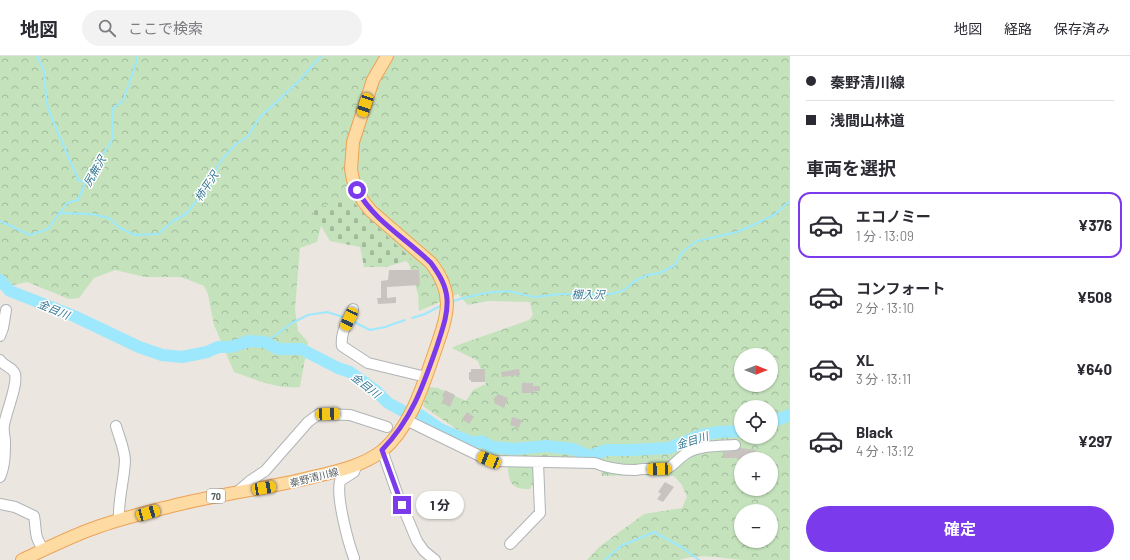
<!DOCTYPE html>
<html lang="ja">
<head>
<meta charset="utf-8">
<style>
	body { margin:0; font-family:Barlow,"Noto Sans JP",sans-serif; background:#f2f2f3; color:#2b2b33; height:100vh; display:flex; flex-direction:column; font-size:15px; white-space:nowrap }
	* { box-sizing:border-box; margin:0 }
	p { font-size:13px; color:#7c7c81 }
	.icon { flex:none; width:22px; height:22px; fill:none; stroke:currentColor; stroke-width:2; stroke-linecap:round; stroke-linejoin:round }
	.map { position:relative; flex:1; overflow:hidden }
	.side { display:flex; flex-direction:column; background:#fff; width:340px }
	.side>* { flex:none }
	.top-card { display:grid; align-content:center; height:88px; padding:0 16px; background:#fff }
	.needle { width:26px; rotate:90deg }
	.buttons { position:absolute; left:734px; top:292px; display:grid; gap:8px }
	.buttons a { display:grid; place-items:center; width:44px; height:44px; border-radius:50%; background:#fff; box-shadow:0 1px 3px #0004; font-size:20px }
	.end { position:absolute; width:18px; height:18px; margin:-9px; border:5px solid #7c3aed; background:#fff; box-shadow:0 0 0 2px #fff }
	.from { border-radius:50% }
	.bubble { position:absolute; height:28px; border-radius:14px; background:#fff; box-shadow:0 1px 3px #0004; font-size:13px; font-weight:700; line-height:28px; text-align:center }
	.car { position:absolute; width:12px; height:24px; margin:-12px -6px; border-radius:5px; box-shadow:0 0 3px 1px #0007; background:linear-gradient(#f5c518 24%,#345 0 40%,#f5c518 0 76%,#345 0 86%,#f5c518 0) }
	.top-card b { display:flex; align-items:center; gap:14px; height:38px; font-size:15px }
	.top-card b+b { border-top:1px solid #e1e1e2 }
	.top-card i { width:10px; height:10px; background:#2b2b33 }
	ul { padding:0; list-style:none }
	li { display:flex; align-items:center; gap:12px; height:66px; margin:0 8px 6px; padding:0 8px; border:2px solid transparent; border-radius:12px }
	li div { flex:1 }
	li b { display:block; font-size:15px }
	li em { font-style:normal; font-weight:700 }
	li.on { border-color:#7c3aed }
	li>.icon { width:36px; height:36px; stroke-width:1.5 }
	h2 { padding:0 16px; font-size:18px; line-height:48px }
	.primary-button { display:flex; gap:8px; margin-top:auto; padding:8px 16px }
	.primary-button a { flex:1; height:46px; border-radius:24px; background:#7c3aed; color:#fff; font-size:16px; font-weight:700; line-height:46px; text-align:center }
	header { display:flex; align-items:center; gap:24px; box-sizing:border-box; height:56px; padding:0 20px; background:#fff; border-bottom:1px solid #e1e1e2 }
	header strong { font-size:19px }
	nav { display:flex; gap:22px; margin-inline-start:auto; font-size:14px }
	.search { width:280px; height:36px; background:#f2f2f3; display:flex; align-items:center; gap:10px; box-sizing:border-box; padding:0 14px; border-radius:22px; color:#7c7c81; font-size:15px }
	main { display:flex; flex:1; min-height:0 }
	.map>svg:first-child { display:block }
	.forest { fill:url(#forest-crowns); fill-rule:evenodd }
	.cemetery { fill:url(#cemetery-stones) }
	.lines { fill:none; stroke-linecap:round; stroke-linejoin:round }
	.stream { stroke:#9ee8fd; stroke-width:2 }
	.river { stroke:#9ee8fd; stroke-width:12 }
	.building { fill:#c8c3bf }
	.minor-casing { stroke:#b0b4b7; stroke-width:12 }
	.major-casing { stroke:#eea256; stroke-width:14 }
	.minor { stroke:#fff; stroke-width:10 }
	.major { stroke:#fddba3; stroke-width:12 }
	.route { stroke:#7c3aed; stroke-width:5 }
	.labels { text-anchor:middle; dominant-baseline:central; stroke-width:3; stroke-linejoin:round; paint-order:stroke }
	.shield { fill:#fff; stroke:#8a8e90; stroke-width:1 }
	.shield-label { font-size:9px; font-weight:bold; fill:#585e60 }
	.street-label { font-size:10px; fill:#585e60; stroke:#fff }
	.water-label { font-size:11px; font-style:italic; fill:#367894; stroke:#fff }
</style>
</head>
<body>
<header>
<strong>地図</strong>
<div class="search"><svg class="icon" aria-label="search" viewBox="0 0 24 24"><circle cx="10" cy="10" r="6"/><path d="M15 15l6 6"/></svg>ここで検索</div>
<nav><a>地図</a><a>経路</a><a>保存済み</a></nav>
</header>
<main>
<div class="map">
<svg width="790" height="504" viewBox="0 0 790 504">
	<defs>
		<pattern id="forest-crowns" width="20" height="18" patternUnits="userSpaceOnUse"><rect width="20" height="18" fill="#c4e3bc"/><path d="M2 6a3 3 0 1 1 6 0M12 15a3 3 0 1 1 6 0" fill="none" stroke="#a2bb9c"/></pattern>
		<pattern id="cemetery-stones" width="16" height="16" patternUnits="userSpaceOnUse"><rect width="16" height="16" fill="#c4e3bc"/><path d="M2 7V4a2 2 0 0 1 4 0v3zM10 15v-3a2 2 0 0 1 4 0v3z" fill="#a2bb9c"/></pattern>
	</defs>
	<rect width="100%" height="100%" fill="#ebe6df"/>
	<path class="forest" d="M0 0H790V504C776 504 761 504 746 504 721 503 704 496 679 504H587L599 491 644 458 682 452 687 441 682 429 674 420 639 419 602 420 599 407H547L530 433C506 434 509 420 507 402L473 393 465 379 423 350 428 331 438 332 466 345 473 334 486 328 478 305 452 292 455 290 529 264 533 259 530 246 488 245 468 249 458 238 419 255 418 238 409 208 369 169 379 158 350 147 322 151 321 170 317 186 300 192 295 253 298 275 308 286 300 331C277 333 256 324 234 316L214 269 208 238 204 230 181 221H145L115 214 94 222 79 242 69 243 27 226 0 232ZM741 299H771V329H741ZM741 351H771V381H741ZM741 403H771V433H741ZM741 455H771V485H741Z"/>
	<path class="cemetery" d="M331 146 354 147 392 185 412 203 386 211H364L360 191 330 185 311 153 326 150Z"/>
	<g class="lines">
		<path class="stream" d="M37 0 44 15 46 40 48 53 70 105 79 125H86
			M59 157 91 158 109 162 120 172 135 179 158 178 173 165 186 158 210 129 218 109 225 100 235 89 248 80 259 62 298 26 321 0
			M0 165 30 179 48 173 67 147 78 144 86 125 111 86 113 81 112 53 123 45 136 7V0
			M450 246 460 243 485 237 508 235 534 241 561 238H612L624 234 635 225 647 219 660 217 675 209 682 196 697 185 737 176 751 170 774 159 790 145
			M412 262 425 258 442 249
			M352 265 370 274 385 271 405 264
			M265 286 279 277 292 267 308 259 327 256 346 262
			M605 504 621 490 654 476 683 492 699 504"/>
		<path class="river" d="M0 224 10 235 74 260 139 291 162 299 182 301 207 296 218 291H231L249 285 265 286 278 293H301L338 312 350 316 375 334 388 347 403 355 420 359 440 373 473 387 481 385 492 391 514 393 546 390 573 393 590 400 607 394H632L669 392 701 379 718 376 741 375
			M771 366 790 359"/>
	</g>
	<path class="building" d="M389 214H419L420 229 387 231V242L396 241V247L378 248 377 242H381V225L388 224Z
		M471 313H485V326H471V324H469V316H471Z
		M519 313 520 319 502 321 501 316Z
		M522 327H533V330H540V335H533V337H522Z
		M445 334 455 339 450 351 442 347 444 341 442 340Z
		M498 338 508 342 504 352 494 347 495 345 493 344 496 340H497Z
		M467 356 474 361 469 368 462 363Z
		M512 361 522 364 519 372 510 369Z
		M740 392 756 394 754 402 749 401 748 403H737V402H723V396L736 395Z
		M665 426 674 431 663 446 657 443 661 438 658 436Z"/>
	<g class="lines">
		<g class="minor-casing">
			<path id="minor" d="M353 253C348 265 340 277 342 290L368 307 426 321
				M0 280 3 272 6 254
				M0 304C3 310 13 311 15 318 18 329 6 356 4 369 3 374 4 379 5 384 5 397 5 410 0 421
				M406 364 480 400 489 404 498 405 595 407C607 412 620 414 634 414 637 414 639 413 643 413 651 413 660 414 668 412 672 411 681 400 687 397 700 389 720 390 735 389
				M116 370C119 381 125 394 125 405 124 425 118 443 119 464
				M382 394 397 437 417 485 424 495 435 504
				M237 436 250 425 265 415 308 366 319 358 350 359 387 371
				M0 448 15 451 34 460C37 476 33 479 44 494
				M510 488 540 457 538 406
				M354 502C348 486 336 441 340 425L354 416 357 408"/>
		</g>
		<g class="major-casing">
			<path id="major" d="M22 504C48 492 73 479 100 470 123 462 148 456 172 450 220 438 270 432 317 420 339 415 364 409 382 395 411 371 423 329 435 295 447 260 456 239 431 207L371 155 363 145 353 124 351 113 353 86 373 24 387 0"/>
		</g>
		<use href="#minor" class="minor"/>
		<use href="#major" class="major"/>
	</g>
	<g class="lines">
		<path class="route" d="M357 134C374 165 407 183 431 207 439 218 446 229 447 243 448 259 442 274 437 290 423 330 412 363 382 394L402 449"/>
	</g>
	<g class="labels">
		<rect class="shield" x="207" y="433" width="18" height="14" rx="3"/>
		<g class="shield-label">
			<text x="216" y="440">70</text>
		</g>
		<g class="street-label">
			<text transform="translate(314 421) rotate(-14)">秦野清川線</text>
		</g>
		<g class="water-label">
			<text transform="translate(94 115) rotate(-60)">尻無沢</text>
			<text transform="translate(206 130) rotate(-56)">柿平沢</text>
			<text transform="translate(588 238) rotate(1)">棚入沢</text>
			<text transform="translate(54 253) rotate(23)">金目川</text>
			<text transform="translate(366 329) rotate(38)">金目川</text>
			<text transform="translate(692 384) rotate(-17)">金目川</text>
		</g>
	</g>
</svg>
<div class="buttons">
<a><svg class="needle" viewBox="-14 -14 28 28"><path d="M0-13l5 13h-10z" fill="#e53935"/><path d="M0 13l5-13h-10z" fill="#7c7c81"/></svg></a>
<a><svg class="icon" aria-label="locate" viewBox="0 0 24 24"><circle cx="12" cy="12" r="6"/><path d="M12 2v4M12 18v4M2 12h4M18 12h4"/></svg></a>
<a>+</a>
<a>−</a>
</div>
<i class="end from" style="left:357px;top:134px"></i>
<i class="end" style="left:402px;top:449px"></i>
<div class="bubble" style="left:416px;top:435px;width:48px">1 分</div>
<i class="car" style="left:365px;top:49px;rotate:198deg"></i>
<i class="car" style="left:349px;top:263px;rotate:205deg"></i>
<i class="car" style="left:328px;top:358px;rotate:88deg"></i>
<i class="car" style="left:489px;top:404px;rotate:292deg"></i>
<i class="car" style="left:659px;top:413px;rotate:268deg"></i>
<i class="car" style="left:264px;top:432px;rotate:80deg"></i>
<i class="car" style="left:148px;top:457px;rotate:74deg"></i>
</div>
<section class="side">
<div class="top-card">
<b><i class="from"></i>秦野清川線</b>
<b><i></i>浅間山林道</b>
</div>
<h2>車両を選択</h2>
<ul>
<li class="on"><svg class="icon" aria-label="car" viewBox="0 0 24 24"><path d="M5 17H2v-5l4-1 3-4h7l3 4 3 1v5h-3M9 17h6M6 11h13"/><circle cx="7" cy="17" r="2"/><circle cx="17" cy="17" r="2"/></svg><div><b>エコノミー</b><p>1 分 · 13:09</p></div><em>¥376</em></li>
<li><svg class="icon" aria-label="car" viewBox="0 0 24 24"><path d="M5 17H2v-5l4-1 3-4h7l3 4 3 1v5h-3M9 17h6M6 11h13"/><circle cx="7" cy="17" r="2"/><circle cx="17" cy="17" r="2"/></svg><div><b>コンフォート</b><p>2 分 · 13:10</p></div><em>¥508</em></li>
<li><svg class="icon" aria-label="car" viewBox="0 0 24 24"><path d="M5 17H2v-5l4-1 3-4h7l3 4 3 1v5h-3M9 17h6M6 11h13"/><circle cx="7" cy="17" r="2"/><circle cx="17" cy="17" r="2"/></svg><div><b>XL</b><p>3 分 · 13:11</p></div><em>¥640</em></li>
<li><svg class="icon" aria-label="car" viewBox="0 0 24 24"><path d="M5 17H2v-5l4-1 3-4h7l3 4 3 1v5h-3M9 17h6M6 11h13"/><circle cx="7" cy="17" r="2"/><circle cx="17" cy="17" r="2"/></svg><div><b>Black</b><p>4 分 · 13:12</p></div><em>¥297</em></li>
</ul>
<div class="primary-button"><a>確定</a></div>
</section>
</main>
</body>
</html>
